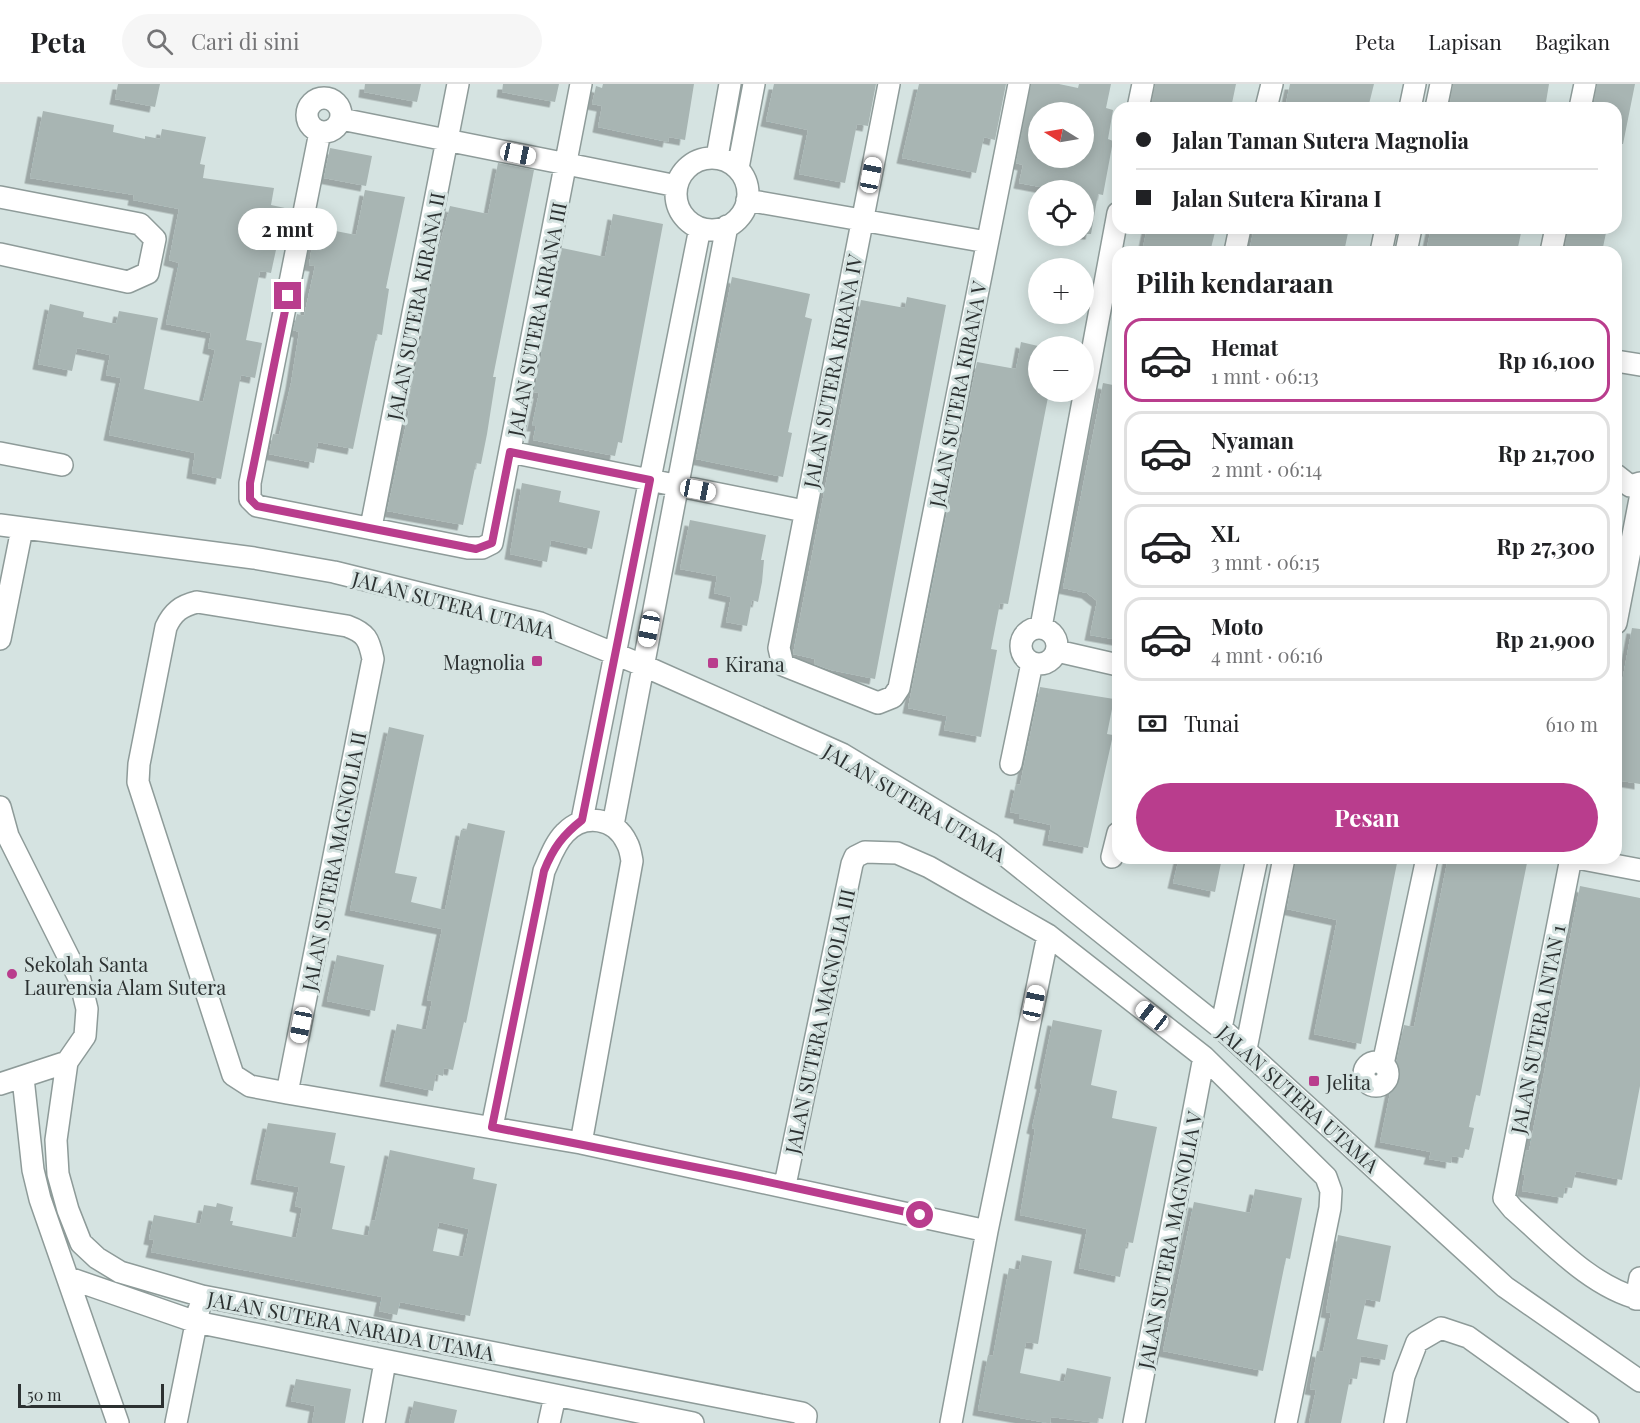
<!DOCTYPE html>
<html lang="id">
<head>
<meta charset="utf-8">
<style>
	body { margin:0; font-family:"Playfair Display",serif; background:#f6f6f6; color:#202124; height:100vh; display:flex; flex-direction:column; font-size:22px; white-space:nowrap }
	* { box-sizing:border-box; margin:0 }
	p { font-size:20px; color:#757577 }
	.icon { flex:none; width:33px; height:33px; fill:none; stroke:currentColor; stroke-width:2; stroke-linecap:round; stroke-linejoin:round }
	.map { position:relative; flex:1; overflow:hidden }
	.sheet { position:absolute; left:1112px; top:162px; width:510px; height:618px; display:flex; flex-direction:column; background:#fff; border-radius:18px; box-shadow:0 3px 15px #0003 }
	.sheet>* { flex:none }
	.banner { position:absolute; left:1112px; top:18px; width:510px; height:132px; border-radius:18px; box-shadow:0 3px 15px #0003; display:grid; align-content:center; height:132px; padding:0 24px; background:#fff }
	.needle { width:39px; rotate:281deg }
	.buttons { position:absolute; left:1028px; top:18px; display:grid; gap:12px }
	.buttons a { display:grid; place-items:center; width:66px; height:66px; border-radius:50%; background:#fff; box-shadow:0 3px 15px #0003; font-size:30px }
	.scale { position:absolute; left:18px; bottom:15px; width:146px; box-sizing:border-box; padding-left:6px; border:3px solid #2c3131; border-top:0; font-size:16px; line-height:21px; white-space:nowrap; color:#2c3131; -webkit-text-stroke:4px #d5e3e1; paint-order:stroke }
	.end { position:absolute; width:27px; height:27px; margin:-14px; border:8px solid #b93d8d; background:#fff; box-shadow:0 0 0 3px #fff }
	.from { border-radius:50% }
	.bubble { position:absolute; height:42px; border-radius:21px; background:#fff; box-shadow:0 3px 15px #0003; font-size:20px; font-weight:700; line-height:42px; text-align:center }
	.car { position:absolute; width:18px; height:36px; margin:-18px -9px; border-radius:8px; box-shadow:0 0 4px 2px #0007; background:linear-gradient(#fff 24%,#345 0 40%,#fff 0 76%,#345 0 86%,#fff 0) }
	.banner b { display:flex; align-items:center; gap:21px; height:57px; font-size:22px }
	.banner b+b { border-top:2px solid #e0e0e0 }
	.banner i { width:15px; height:15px; background:#202124 }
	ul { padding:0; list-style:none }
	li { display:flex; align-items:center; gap:18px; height:84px; margin:0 12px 9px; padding:0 12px; border:3px solid #e0e0e0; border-radius:18px }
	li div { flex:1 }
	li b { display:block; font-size:22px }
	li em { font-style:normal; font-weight:700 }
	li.current { border-color:#b93d8d }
	li>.icon { width:54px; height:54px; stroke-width:1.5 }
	h2 { padding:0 24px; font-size:27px; line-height:72px }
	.pay { display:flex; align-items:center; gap:15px; height:66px; padding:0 24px; font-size:22px }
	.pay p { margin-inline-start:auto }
	.primary-button { display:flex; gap:12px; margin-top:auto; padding:12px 24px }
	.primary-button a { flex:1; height:69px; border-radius:36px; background:#b93d8d; color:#fff; font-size:24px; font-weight:700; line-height:69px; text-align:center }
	header { display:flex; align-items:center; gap:36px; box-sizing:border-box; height:84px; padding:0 30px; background:#fff; border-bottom:2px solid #e0e0e0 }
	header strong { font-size:28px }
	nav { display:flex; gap:33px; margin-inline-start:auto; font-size:21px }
	.search { width:420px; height:54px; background:#f6f6f6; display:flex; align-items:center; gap:15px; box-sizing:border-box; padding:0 21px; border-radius:33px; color:#757577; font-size:22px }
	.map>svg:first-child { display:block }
	.building { fill:#a8b5b3; fill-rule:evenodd; filter:url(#shadow) }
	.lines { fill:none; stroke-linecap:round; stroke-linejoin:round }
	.minor-casing { stroke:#8e9b99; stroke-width:24 }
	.minor { stroke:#fff; stroke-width:21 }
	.route { stroke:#b93d8d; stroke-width:8 }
	.poi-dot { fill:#b93d8d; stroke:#d5e3e1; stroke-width:2 }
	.labels { text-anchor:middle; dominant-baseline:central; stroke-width:6; stroke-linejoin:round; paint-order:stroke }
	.street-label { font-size:20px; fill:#2c3131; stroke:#d5e3e1 }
	.poi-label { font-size:20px; fill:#2c3131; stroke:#d5e3e1; text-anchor:start }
</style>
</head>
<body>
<header>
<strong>Peta</strong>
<div class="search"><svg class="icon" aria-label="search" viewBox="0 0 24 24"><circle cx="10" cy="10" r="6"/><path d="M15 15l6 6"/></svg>Cari di sini</div>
<nav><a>Peta</a><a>Lapisan</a><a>Bagikan</a></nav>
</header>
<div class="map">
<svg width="1640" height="1339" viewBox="0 0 1640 1339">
	<defs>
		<filter id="shadow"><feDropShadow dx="-5.5" dy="5.5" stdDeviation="0" flood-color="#0004"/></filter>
	</defs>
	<rect width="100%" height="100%" fill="#d5e3e1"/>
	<path class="building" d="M118 0H160L155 23 115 15Z
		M365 0H421L417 18 364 8Z
		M503 0H559L555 18 502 8Z
		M603 0H694L685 56 669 53 668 58 598 43 602 22 592 20 596 2 602 4Z
		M774 0H876L868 42 857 40 845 99 799 90 808 46 766 37Z
		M919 0H1006L995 56 984 53 976 89 902 74Z
		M1031 0H1059L1078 4 1079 0H1111L1106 24 1113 26 1108 55 1113 57 1103 111 1098 110 1091 150H1083V106H1056L1019 99 1023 81 1016 79ZM1038 28H1083V74H1038Z
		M1155 0H1236L1231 24H1151Z
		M1290 0H1374L1368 24H1285Z
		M1453 0H1549L1545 24H1449Z
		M1597 0H1635L1623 60H1616V24H1593Z
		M43 27 114 41 113 48 145 55V52L160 55 162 45 206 53 200 80 205 81 203 94 274 104 271 121 285 124 271 189 260 187 246 256 262 259 255 294 241 291 221 395 192 389 195 369 109 351 121 294 106 291 110 271 77 264 72 287 38 280 50 220 84 228 83 233 116 240 119 227 158 234 144 305 203 318 215 266 208 264 211 249 166 240 179 179 169 176 179 125 133 116 134 111 30 94Z
		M330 64 372 72 366 102 324 94Z
		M498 79 534 86 493 293H496L487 350 481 380 476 379 463 441 387 427 409 327H407L437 171 450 122 488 130Z
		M365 106 405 113 386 204 389 205 382 251 377 250 353 365 318 358 314 379 269 370 273 350 279 351 291 299 299 248 293 246 297 230 304 232 315 182 309 181 315 143 356 151Z
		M613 130 663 140 622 359 618 358 615 372 533 356 536 342H532L539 309 534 308 562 164 605 173Z
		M1147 144H1216L1210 168H1142Z
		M1254 144H1349L1344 168H1249Z
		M1431 144 1484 147V144H1522L1517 168H1426Z
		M1568 144H1607L1602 168H1564Z
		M732 193 810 210 805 233 812 235 788 348 792 349 783 393 696 375Z
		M907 213 946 221 875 595 831 586 814 580 815 575 793 570 861 216 905 224Z
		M1021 258 1038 262V308H1049L1008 520 1000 519 991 565 997 566 981 653 944 646 947 632 908 624 977 278 1016 285Z
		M1103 299 1118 302V556L1090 551 1097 517 1087 509 1063 504Z
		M522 399 561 407 559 418 600 427 592 465 551 456 547 478 510 470Z
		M690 436 766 451 761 476H764L762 498 758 518 752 516 747 542 726 538 731 513 714 509 717 492 680 485Z
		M1632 544 1640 545V700L1616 696V630Z
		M1040 603 1114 615 1107 650 1113 651 1088 764 1048 756 1051 741 1019 734V730L1010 728 1016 700 1020 701Z
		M389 643 424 651 395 789 417 793 411 818 445 826 461 746 466 747 468 739 505 747 466 939 464 938 453 986 444 984 443 992 436 990 433 1007 385 997 397 940 426 946 432 917 427 916 442 845 350 826Z
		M1179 774H1222L1215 808 1173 799Z
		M1296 774H1398L1361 960 1314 950 1337 836 1287 825Z
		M1448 774H1528L1480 1012 1476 1011 1469 1043 1474 1044 1469 1066 1465 1065 1463 1074 1452 1072 1451 1079 1429 1075 1431 1068 1380 1058 1404 941 1414 943Z
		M1580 802 1640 814V1002L1622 1096 1576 1087 1572 1104 1565 1103 1563 1114 1522 1107 1525 1091 1522 1090 1526 1066 1529 1067Z
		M337 871 384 881 375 927 327 917Z
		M1053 936 1102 946 1091 1001 1117 1007 1112 1034 1157 1043 1133 1159 1127 1158 1120 1193 1079 1184 1087 1145 1020 1131 1035 1045 1032 1044 1042 1000 1040 999Z
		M268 1039 336 1049 330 1079 345 1082 332 1145 368 1152 371 1136 375 1137 390 1066 475 1084 473 1095 497 1100 470 1232 400 1218 397 1231 379 1227 382 1213 151 1168 154 1156 149 1155 154 1131 200 1140 204 1121 216 1123 217 1119 233 1123 230 1137H233L232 1141 296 1154 302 1124 295 1122 299 1103 256 1095ZM439 1138 469 1145 463 1173 433 1167Z
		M1255 1105 1302 1114 1290 1175 1286 1174 1263 1287 1163 1267 1194 1118 1250 1129Z
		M1338 1151 1391 1162 1380 1218 1366 1215 1357 1255 1388 1261 1385 1276 1361 1272 1357 1295 1350 1294 1341 1339H1309L1316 1306 1310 1305 1317 1267 1323 1268 1331 1229 1326 1228Z
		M1022 1171 1052 1177 1038 1260 1026 1258 1020 1289 1064 1298 1067 1284 1111 1293 1103 1335 1098 1334 1097 1339 1051 1333 1050 1339H1047L978 1326 988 1271 993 1272 1009 1184 1019 1186Z
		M296 1295 351 1305 345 1339H312L315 1322 291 1317Z
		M414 1317 457 1326 454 1339H409Z"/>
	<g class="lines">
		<g class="minor-casing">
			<path id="minor" d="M889 0 779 564 783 581 878 619 893 613 899 604 1019 0
				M307 31a17 17 0 1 1 34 0a17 17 0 1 1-34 0Z
				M1138 24 1143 0
				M1266 24 1272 0
				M1410 24 1415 0
				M1436 24 1441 0
				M1580 24 1585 0
				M341 35 677 102
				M320 48 250 399V415L257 422 468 464H482L492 459 581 0
				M717 73 730 0
				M676 110a36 36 0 1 1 72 0a36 36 0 1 1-72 0Z
				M738 84 754 0
				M0 113 140 140 155 155 148 189 128 198 0 170
				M747 116 987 158
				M1235 168 1240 144
				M1381 168 1386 144
				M1406 168 1411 144
				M1551 168 1556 144
				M1616 277 1640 281
				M510 368 804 427
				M0 369 62 381
				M1616 391 1630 402 1640 399
				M0 441 254 474 334 488 540 539 642 581 842 670 991 760 1221 944 1505 1203 1640 1297
				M371 443 458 0
				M1616 539 1640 415
				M1041 543 1118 129
				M1021 562a18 18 0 1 1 36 0a18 18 0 1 1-36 0Z
				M0 555 22 445
				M1057 567 1118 581
				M1011 680 1032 579
				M0 723 8 752 80 896 87 925 85 952 67 978 0 1000
				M582 736 700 144
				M613 741 727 142
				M1112 773 1118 749
				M1571 774 1504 1114 1513 1125C1550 1157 1591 1203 1640 1215
				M1577 774 1640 786
				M1221 944 1257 774
				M1246 965 1284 774
				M67 978 56 1056 58 1090 68 1126 81 1159 97 1174 120 1188 202 1212 802 1329 806 1332 805 1339
				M1364 990a12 12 0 1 1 24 0a12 12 0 1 1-24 0Z
				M1383 980 1427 774
				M23 994 33 1086 40 1115 118 1339
				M287 1009 373 575C369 555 366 549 347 542L197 518C181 522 173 528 166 543L139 680 138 698 233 991 250 1002 287 1009 581 1059 987 1147
				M492 1043 544 787C550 774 555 759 565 749 584 729 615 733 627 759 630 764 631 771 632 777L581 1059
				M785 1101 852 780 855 773 865 768 897 769 929 783 1048 851 1204 973 1326 1093 1331 1107 1330 1124 1286 1339
				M69 1194 196 1238 693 1339
				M1636 1215 1640 1194
				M176 1339 199 1225
				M374 1339 385 1278
				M549 1339 555 1312
				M951 1339 987 1147 1048 851
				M1134 1339 1204 973
				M1395 1339 1404 1292 1417 1258 1441 1244 1468 1253 1588 1339"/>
		</g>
		<use href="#minor" class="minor"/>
	</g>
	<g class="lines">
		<path class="route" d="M288 212 250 399V415L257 422 476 465 492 459 510 368 650 396 582 736C563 751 553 764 544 787L492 1043 740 1092 920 1131"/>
	</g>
	<g class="poi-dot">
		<rect x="531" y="571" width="12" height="12" rx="3"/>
		<rect x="707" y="573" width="12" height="12" rx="3"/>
		<circle cx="12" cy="890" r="6"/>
		<rect x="1308" y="991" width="12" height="12" rx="3"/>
	</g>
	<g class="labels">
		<g class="street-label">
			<text transform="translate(415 222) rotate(-79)">JALAN SUTERA KIRANA II</text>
			<text transform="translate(536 235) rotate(-79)">JALAN SUTERA KIRANA III</text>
			<text transform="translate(832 287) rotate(-79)">JALAN SUTERA KIRANA IV</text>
			<text transform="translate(957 310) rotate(-79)">JALAN SUTERA KIRANA V</text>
			<text transform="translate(454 520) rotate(15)">JALAN SUTERA UTAMA</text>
			<text transform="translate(915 718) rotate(31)">JALAN SUTERA UTAMA</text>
			<text transform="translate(333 777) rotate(-79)">JALAN SUTERA MAGNOLIA II</text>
			<text transform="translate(819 937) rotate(-78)">JALAN SUTERA MAGNOLIA III</text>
			<text transform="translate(1537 945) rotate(-79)">JALAN SUTERA INTAN 1</text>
			<text transform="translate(1299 1014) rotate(42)">JALAN SUTERA UTAMA</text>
			<text transform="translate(1169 1156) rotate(-79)">JALAN SUTERA MAGNOLIA V</text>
			<text transform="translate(351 1241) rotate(11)">JALAN SUTERA NARADA UTAMA</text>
		</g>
		<g class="poi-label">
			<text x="525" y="577" text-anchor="end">Magnolia</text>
			<text x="725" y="579">Kirana</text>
			<text x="24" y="879">Sekolah Santa<tspan x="24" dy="23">Laurensia Alam Sutera</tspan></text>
			<text x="1326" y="997">Jelita</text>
		</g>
	</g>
</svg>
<div class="buttons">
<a><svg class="needle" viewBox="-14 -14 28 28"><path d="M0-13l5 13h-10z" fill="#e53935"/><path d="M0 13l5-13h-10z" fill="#757577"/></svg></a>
<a><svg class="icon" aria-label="locate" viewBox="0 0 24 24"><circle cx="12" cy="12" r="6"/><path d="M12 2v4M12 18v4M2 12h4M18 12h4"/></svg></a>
<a>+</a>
<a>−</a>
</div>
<div class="scale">50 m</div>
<i class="end from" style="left:920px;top:1131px"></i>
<i class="end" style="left:288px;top:212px"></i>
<div class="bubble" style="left:238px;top:124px;width:99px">2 mnt</div>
<i class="car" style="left:518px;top:70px;rotate:102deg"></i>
<i class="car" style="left:871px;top:91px;rotate:11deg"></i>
<i class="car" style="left:698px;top:406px;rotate:101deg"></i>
<i class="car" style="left:649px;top:545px;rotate:191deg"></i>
<i class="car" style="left:1034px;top:919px;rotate:12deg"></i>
<i class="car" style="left:1152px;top:932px;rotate:308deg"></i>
<i class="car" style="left:301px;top:941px;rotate:191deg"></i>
<div class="banner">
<b><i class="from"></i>Jalan Taman Sutera Magnolia</b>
<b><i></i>Jalan Sutera Kirana I</b>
</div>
<section class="sheet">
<h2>Pilih kendaraan</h2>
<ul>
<li class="current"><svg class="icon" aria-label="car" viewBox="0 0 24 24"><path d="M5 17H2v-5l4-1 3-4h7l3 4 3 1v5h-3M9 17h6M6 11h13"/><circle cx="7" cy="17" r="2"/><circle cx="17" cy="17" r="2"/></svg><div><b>Hemat</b><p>1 mnt · 06:13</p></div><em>Rp 16,100</em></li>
<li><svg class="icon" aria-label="car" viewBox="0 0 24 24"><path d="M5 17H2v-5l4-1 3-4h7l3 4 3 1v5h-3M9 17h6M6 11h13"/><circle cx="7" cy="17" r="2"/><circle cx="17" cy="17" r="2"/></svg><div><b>Nyaman</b><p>2 mnt · 06:14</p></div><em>Rp 21,700</em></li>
<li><svg class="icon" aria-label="car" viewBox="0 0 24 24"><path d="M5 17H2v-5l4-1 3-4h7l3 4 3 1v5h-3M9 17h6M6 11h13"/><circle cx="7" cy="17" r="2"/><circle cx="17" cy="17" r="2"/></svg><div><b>XL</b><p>3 mnt · 06:15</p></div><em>Rp 27,300</em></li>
<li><svg class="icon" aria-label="car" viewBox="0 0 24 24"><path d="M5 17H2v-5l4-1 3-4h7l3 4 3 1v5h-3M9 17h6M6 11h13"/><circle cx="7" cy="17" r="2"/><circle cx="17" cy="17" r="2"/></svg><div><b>Moto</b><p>4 mnt · 06:16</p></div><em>Rp 21,900</em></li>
</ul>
<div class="pay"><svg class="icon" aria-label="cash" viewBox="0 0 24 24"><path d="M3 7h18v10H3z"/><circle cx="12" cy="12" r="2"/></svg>Tunai<p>610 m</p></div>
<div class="primary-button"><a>Pesan</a></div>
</section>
</div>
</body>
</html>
